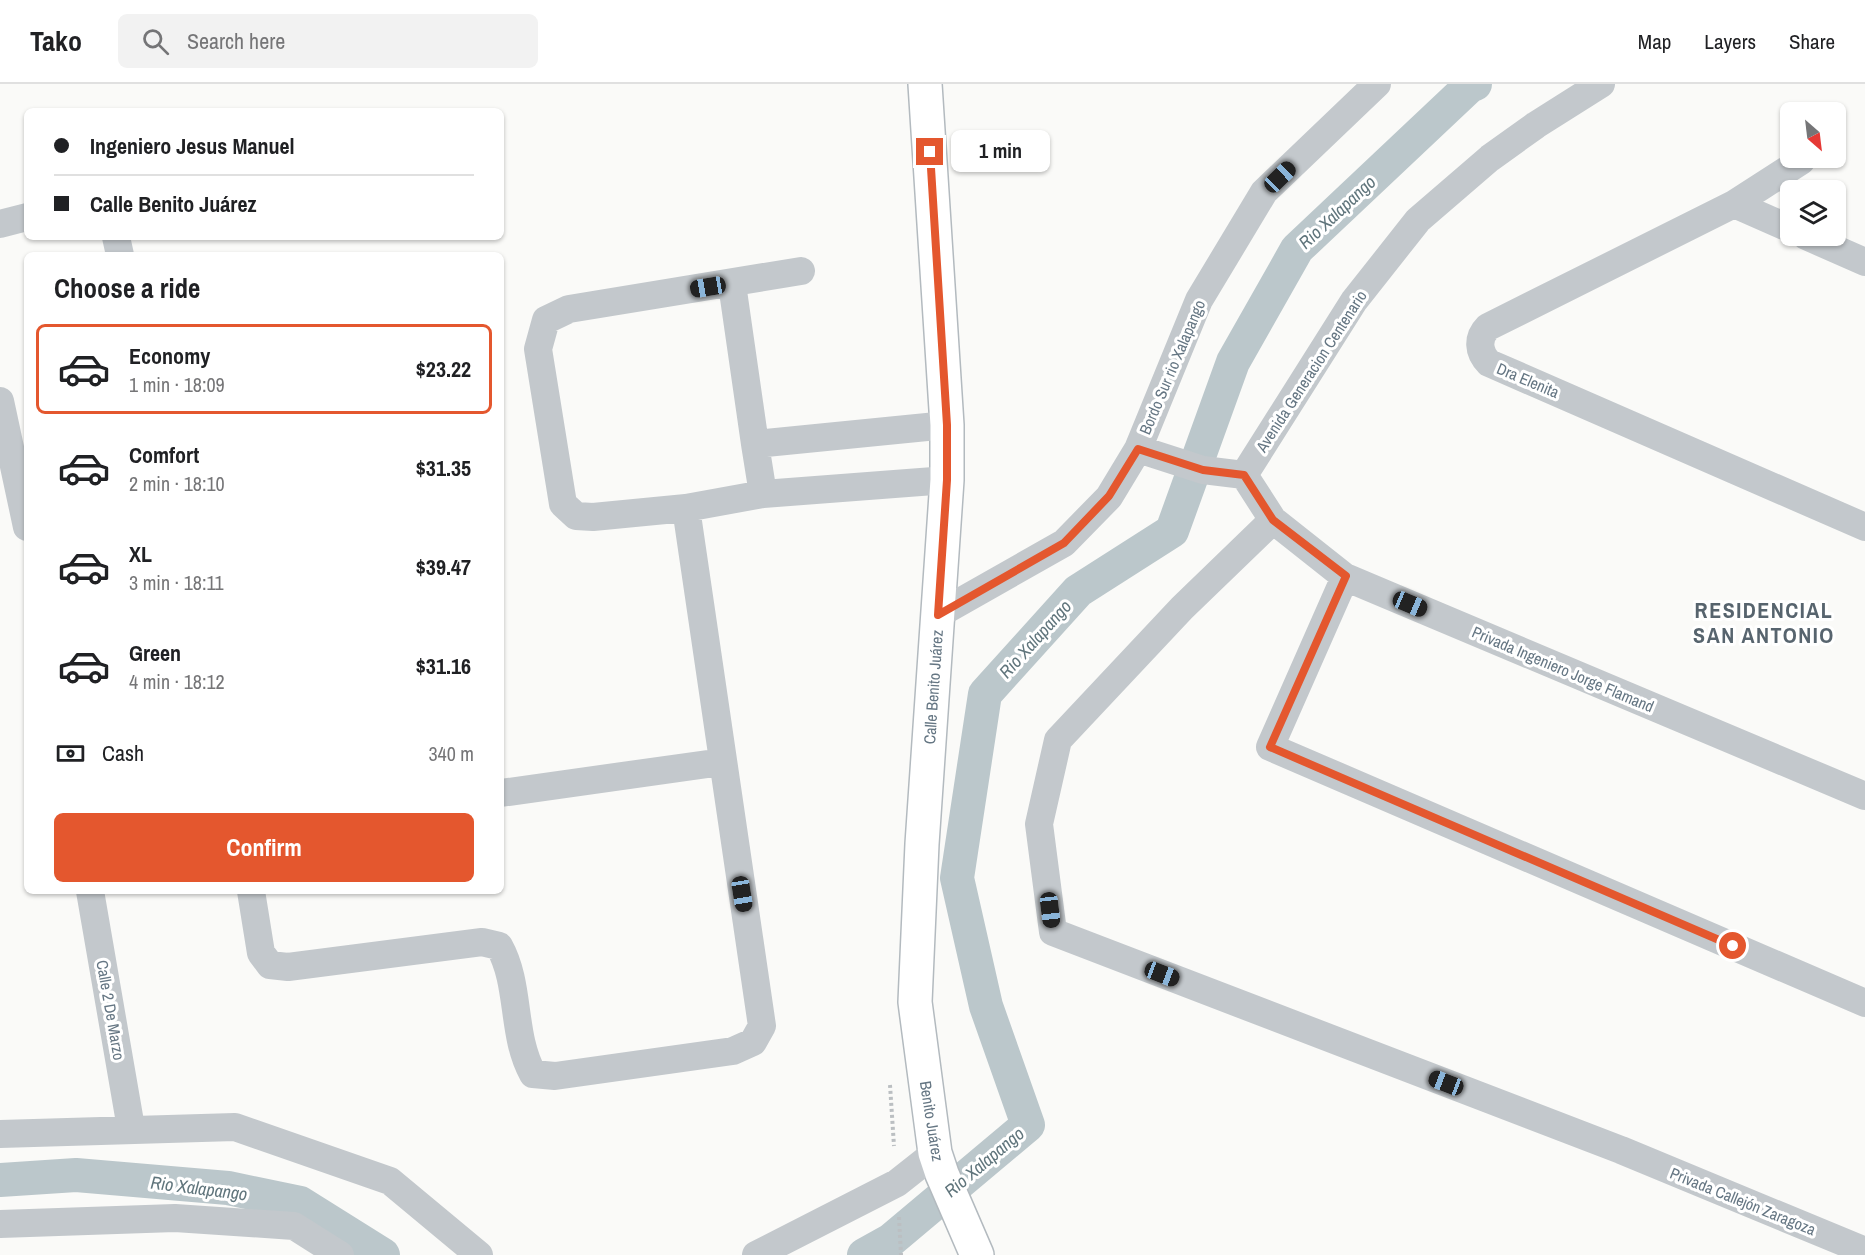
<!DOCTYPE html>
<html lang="en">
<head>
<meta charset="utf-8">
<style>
	body { margin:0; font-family:"Archivo Narrow",sans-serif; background:#f2f2f2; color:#202124; height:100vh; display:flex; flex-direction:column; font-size:22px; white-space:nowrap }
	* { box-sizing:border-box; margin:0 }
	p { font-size:20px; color:#757577 }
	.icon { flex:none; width:33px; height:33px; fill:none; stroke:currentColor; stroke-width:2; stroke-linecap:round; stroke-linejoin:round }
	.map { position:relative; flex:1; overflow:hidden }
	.sheet { position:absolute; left:24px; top:168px; width:480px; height:642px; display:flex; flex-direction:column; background:#fff; border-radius:9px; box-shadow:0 2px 4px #0004 }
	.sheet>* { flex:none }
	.hud { position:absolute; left:24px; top:24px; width:480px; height:132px; border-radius:9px; box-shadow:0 2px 4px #0004; display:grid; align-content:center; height:132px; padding:0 30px; background:#fff }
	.needle { width:39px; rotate:152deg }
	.controls { position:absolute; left:1780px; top:18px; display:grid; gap:12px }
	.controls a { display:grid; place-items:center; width:66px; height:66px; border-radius:9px; background:#fff; box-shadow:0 2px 4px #0004; font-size:30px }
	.end { position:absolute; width:27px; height:27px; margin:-14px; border:8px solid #e4572e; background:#fff; box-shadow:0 0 0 3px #fff }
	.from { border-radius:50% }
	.bubble { position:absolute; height:42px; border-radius:9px; background:#fff; box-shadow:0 2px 4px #0004; font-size:20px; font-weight:700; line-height:42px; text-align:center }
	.car { position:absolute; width:18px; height:36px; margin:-18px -9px; border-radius:8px; box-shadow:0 0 4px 2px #0007; background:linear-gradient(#222 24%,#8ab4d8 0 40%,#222 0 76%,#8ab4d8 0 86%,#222 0) }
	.hud b { display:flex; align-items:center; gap:21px; height:57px; font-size:22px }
	.hud b+b { border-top:2px solid #e0e0e0 }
	.hud i { width:15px; height:15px; background:#202124 }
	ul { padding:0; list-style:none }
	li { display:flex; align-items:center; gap:18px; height:90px; margin:0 12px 9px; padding:0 18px; border:3px solid transparent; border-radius:9px }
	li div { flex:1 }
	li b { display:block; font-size:22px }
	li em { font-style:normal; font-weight:700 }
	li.on { border-color:#e4572e }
	li>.icon { width:54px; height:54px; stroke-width:1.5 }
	h2 { padding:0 30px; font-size:27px; line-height:72px }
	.pay { display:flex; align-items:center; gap:15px; height:66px; padding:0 30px; font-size:22px }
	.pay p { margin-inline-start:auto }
	.cta { display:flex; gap:12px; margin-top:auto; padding:12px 30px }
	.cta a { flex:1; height:69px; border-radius:9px; background:#e4572e; color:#fff; font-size:24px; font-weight:700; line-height:69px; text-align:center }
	header { display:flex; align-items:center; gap:36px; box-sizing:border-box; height:84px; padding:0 30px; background:#fff; border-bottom:2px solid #e0e0e0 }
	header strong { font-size:28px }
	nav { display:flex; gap:33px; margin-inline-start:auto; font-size:21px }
	.search { width:420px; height:54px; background:#f2f2f2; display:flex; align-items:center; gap:15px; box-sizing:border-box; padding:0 21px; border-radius:9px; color:#757577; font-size:22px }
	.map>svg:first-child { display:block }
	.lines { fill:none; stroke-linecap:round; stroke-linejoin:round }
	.canal { stroke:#bbc7cb; stroke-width:34 }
	.secondary-casing { stroke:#b3babf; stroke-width:36 }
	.path { stroke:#bbbfc2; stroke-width:4; stroke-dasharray:3 3; stroke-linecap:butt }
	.minor { stroke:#c3c8cc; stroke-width:28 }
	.secondary { stroke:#fff; stroke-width:33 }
	.route { stroke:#e4572e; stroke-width:8 }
	.labels { text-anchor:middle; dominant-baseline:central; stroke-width:6; stroke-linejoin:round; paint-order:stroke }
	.street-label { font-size:16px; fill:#657683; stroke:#fff }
	.water-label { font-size:18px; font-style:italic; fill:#60757c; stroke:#fff }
	.district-label { font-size:22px; font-weight:bold; letter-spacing:1.5px; fill:#57646e; stroke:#fff }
</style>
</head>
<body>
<header>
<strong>Tako</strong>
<div class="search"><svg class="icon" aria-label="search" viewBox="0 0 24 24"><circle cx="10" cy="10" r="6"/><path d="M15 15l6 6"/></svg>Search here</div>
<nav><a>Map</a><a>Layers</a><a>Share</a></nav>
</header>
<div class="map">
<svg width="1865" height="1171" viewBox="0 0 1865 1171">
	<rect width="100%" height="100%" fill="#fafaf8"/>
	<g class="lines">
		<path class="canal" d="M0 1096 76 1091 228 1104 300 1119 383 1171
			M864 1171 891 1156 1028 1041 986 922 957 794 985 610 1078 507 1172 447 1233 278 1297 165 1470 2 1475 0"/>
		<g class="secondary-casing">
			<path id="secondary" d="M925 0 947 341V396L922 760 915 918 935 1069 942 1090 977 1171"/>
		</g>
		<path class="path" d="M890 1001 894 1062
			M899 1133 901 1171"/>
		<path class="minor" d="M1801 77 1734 120 1488 243C1477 254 1478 268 1489 279L1865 443
			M1734 120 1791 145
			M0 140 27 133
			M1806 152 1865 178
			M116 153 120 171
			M801 187 569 225 546 236 538 265 563 420 576 432 593 433 686 424 763 410 947 396
			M732 200 755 360 947 341
			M0 317 27 443
			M755 360 763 410
			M1138 365 1203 386 1244 391
			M1244 391 1273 436 1182 524 1058 656 1039 740 1053 848 1621 1066 1865 1167
			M1244 391 1354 217 1418 136 1490 74 1536 41 1601 0
			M1273 436 1345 493 1865 712
			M1345 493 1270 663 1865 919
			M937 531 1064 459 1109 413 1138 365 1199 216 1264 108 1377 0
			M501 709 722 678
			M90 807 131 1044
			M251 807 261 869 270 881 288 883 482 858 499 862C521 901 511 951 533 990L555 992 733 967 753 958 762 942 686 424
			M0 1050 235 1043 390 1097 479 1171
			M0 1140 175 1134 294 1142 340 1171
			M756 1171 897 1099 935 1069"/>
		<use href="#secondary" class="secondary"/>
	</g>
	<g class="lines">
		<path class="route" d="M930 68 947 341V396L938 531 1064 459 1109 412 1138 365 1203 386 1244 391 1273 436 1346 492 1270 663 1733 862"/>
	</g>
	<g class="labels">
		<g class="street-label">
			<text transform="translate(1172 283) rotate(-67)">Bordo Sur rio Xalapango</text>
			<text transform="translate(1311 287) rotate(-57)">Avenida Generacion Centenario</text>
			<text transform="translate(1528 296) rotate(23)">Dra Elenita</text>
			<text transform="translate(1563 585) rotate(23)">Privada Ingeniero Jorge Flamand</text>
			<text transform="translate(933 603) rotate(-86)">Calle Benito Juárez</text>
			<text transform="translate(111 926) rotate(80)">Calle 2 De Marzo</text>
			<text transform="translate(932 1037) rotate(81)">Benito Juárez</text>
			<text transform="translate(1743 1117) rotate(22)">Privada Callejón Zaragoza</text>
		</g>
		<g class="water-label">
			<text transform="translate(1337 128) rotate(-43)">Rio Xalapango</text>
			<text transform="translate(1035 555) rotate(-48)">Rio Xalapango</text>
			<text transform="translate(984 1078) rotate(-40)">Rio Xalapango</text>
			<text transform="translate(199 1104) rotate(7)">Rio Xalapango</text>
		</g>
		<g class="district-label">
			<text x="1764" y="526">RESIDENCIAL<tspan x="1764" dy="25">SAN ANTONIO</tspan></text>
		</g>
	</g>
</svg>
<div class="controls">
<a><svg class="needle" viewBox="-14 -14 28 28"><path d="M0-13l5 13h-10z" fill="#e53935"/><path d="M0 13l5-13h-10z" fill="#757577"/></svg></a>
<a><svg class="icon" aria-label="layers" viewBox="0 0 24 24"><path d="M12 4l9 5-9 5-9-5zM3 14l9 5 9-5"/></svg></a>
</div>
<i class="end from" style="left:1733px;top:862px"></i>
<i class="end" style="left:930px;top:68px"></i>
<div class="bubble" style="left:951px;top:46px;width:99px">1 min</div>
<i class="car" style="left:1280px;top:93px;rotate:46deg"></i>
<i class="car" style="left:708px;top:203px;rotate:261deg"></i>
<i class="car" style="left:1410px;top:520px;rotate:113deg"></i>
<i class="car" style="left:742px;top:810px;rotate:171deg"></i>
<i class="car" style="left:1050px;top:826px;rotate:173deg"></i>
<i class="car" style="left:1162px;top:890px;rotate:111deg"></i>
<i class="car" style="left:1446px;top:999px;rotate:291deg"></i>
<div class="hud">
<b><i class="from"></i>Ingeniero Jesus Manuel</b>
<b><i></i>Calle Benito Juárez</b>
</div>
<section class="sheet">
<h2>Choose a ride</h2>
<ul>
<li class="on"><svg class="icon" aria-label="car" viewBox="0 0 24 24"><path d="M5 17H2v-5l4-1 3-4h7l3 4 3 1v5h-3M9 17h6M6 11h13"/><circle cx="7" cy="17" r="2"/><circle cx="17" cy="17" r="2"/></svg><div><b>Economy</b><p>1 min · 18:09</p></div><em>$23.22</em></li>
<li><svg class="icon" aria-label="car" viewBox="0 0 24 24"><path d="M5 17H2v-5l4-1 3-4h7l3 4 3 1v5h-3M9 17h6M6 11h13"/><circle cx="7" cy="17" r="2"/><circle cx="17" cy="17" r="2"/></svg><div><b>Comfort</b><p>2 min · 18:10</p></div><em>$31.35</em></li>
<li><svg class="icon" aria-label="car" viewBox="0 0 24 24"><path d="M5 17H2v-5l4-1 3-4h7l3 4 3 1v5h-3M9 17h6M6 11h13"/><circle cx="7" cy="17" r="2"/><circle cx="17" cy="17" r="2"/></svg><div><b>XL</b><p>3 min · 18:11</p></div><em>$39.47</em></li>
<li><svg class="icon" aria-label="car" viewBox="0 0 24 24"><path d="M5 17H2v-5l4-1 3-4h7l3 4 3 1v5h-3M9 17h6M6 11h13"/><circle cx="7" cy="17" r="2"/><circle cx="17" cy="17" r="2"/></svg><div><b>Green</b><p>4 min · 18:12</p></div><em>$31.16</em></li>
</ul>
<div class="pay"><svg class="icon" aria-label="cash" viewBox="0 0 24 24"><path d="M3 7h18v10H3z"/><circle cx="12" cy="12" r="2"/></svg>Cash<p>340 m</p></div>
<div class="cta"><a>Confirm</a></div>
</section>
</div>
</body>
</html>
